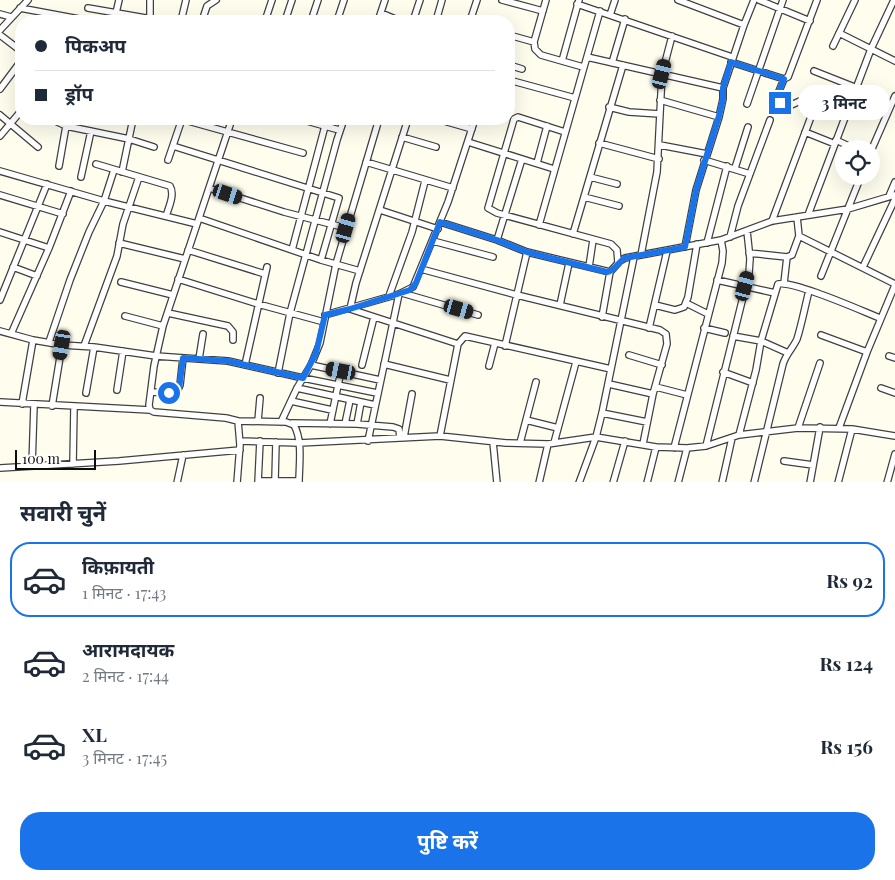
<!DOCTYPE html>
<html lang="hi">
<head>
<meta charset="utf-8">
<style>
	body { margin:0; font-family:"Playfair Display","Noto Sans Devanagari",serif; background:#f6f6f7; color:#1f2937; height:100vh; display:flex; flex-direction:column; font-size:19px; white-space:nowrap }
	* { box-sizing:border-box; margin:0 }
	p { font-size:16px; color:#747a83 }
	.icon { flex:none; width:28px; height:28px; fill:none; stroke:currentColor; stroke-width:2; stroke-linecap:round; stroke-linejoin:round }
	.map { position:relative; height:482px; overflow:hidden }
	.side { display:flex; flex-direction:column; background:#fff; flex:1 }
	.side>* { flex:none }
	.guide { position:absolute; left:15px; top:15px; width:500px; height:110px; border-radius:20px; box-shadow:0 5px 20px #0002; display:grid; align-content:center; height:110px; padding:0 20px; background:#fff }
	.fabs { position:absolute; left:835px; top:140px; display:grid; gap:10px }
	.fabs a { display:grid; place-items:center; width:45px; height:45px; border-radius:50%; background:#fff; box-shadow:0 5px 20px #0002; font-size:25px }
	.scale { position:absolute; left:15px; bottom:12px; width:81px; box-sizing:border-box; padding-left:5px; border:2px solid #0d0d0d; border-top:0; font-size:14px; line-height:18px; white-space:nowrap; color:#0d0d0d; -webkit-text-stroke:4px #fff; paint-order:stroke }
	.end { position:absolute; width:22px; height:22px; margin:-11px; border:6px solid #1a73e8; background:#fff; box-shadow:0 0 0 2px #fff }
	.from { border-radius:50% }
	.bubble { position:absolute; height:35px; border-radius:18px; background:#fff; box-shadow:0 5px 20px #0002; font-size:16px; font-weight:700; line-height:35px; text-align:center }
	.car { position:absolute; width:15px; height:30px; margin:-15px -8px; border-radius:6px; box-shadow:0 0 4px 1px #0007; background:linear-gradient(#222 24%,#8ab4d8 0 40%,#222 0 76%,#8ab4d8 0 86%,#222 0) }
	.guide b { display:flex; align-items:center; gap:18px; height:48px; font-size:19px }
	.guide b+b { border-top:1px solid #e0e1e3 }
	.guide i { width:12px; height:12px; background:#1f2937 }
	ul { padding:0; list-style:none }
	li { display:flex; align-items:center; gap:15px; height:75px; margin:0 10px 8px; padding:0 10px; border:2px solid transparent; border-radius:20px }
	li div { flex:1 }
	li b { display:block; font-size:19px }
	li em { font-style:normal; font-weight:700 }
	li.active { border-color:#1a73e8 }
	li>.icon { width:45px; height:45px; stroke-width:1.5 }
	h2 { padding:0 20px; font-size:22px; line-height:60px }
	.action { display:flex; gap:10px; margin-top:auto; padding:10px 20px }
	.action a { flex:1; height:58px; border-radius:20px; background:#1a73e8; color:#fff; font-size:20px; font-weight:700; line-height:58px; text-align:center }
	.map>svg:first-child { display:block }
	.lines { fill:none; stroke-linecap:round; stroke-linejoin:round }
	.minor-casing { stroke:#404040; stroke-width:8 }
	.minor { stroke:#fff; stroke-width:5.5 }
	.route { stroke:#1a73e8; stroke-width:6 }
</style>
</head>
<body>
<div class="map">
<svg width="895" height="483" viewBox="0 0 895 483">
	<rect width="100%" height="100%" fill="#fffeee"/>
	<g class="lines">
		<g class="minor-casing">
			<path id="minor" d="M150 0V20
				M502 0 543 11
				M678 0 744 25
				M759 0 810 21
				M577 4 732 57
				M20 8 79 19
				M88 8 163 21
				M116 13 119 0
				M381 13 400 21
				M0 14 11 17
				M610 15 615 0
				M181 21 186 0
				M202 21 207 6 216 0
				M265 21 272 0
				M285 21 292 0
				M311 21 318 0
				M337 21 344 0
				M378 21 385 0
				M413 21 420 0
				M436 21 442 0
				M470 21 477 0
				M0 30 28 0
				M839 33 895 61
				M0 35 21 51
				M509 35 534 42 546 0
				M534 42 535 49 541 55 583 67
				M833 46 855 0
				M587 57 723 88
				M562 61 579 0
				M731 62 784 79 788 77 817 0
				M612 63 625 19
				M509 65 522 69
				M814 71 857 88
				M784 79 777 96 778 102 789 106 800 101 832 112
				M509 80 575 98
				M0 89 21 61
				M660 100 719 117
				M747 104 783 0
				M609 107 629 112 660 114
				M0 115 38 147
				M51 119 66 126 129 139 154 147
				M181 119 303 153
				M232 119 163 326 154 366 149 405 150 410 154 412 226 418 238 421 240 445 237 483
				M300 119 339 130
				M408 119 356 283 350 309 458 344
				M437 119 472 129
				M565 132 518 117 514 119 488 208 497 213 611 244 617 250 618 263
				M805 132 835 144
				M0 136 21 111
				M402 137 436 147
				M836 140 855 149
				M468 142 554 169
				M599 143 659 159
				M660 145 707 154
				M173 146 339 198 321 260
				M871 151 895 96
				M168 160 182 119
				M704 160 750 174
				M366 162 453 188
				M537 163 547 126
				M96 164 170 186C175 194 169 207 166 216
				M59 166 66 126
				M735 168 748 127
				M0 171 104 201 197 224
				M122 172 133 119
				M81 177 91 131
				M590 177 617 184
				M209 188 284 212 346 228
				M0 195 63 214
				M889 196 895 182
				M584 197 619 206
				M380 210 438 229
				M808 215 871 49 894 0
				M199 218 321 260 360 271
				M772 221 815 106
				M440 222 497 240 527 252 610 272 620 261 625 258 721 240 772 221 848 209 895 195
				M539 225 600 11
				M0 232 49 248
				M573 234 623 65
				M799 236 895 284
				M730 237 738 206 770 120
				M497 240 522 159
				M433 241 493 257
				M119 243 185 259
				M707 243 727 166
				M685 247 696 190 719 117 723 99V88L744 25 754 0
				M188 250 265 274
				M292 250 325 126
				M749 253 787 257 792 255 799 236 797 217
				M641 255 657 172 662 74 672 36
				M13 267 37 276
				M589 267 593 240
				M863 267 895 199
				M421 269 517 295 660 330 666 334 667 344 653 394 643 444
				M821 276 861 176
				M178 279 258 304 324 322
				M717 280 775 293
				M121 282 173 295
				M784 283 787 257
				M402 293 478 315
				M389 296 412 232 425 181
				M0 300 47 184
				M686 303 708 314
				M560 305 569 263
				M655 305 675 310 684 307 688 297 697 244
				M168 313 228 326 233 332V340
				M325 315 399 294 413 287 448 202 475 119
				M125 316 163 326
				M602 317 610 272
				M649 328 667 251
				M704 328 725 333
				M0 331 33 340 62 345 94 347 156 356 228 361 303 378 377 393
				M11 334 49 248 71 191
				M821 335 867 352
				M733 336 761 341 788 353
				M49 342 70 280 89 232 104 201 114 170
				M84 346 117 256 123 224 139 177
				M505 346 527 252
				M629 355 662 365
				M889 356 895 358
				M199 359 203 334
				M384 364 450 380
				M245 365 267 267
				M311 365 380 380
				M362 365 374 317
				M489 366 495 343
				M723 372 753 383
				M278 373 290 313 337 140 344 119
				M609 384 653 394
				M656 387 687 395
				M297 388 375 405
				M881 388 895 393
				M117 390 123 351
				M151 392 169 393 177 392 180 385 183 358
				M86 393 94 347
				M291 401 332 410
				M0 402 150 410
				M22 404 33 340
				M52 406 62 345
				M602 413 647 422
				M526 420 558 428
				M238 421 286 422 294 425C303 441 299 465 299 483
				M258 421 260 398
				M281 422 297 388 311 365 320 343 336 264 379 119
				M292 423 357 424 393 427 399 429 400 438
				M330 424 341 371
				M345 424 350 400
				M357 424 361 402
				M798 428 820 363
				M839 428 867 352 895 285
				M739 435 756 370 761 341 778 284C793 280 862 311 880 318
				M440 436 458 344 465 336 611 369
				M404 437 412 394
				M240 441 299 443 440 436 506 443 548 444 596 437 656 447 687 448 706 446 739 435 798 428 852 429 895 436
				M368 441 399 294
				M493 442 497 483
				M520 443 536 382
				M554 443 576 362
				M706 446 749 273 750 259 747 231
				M674 448 722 263 723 251 721 240
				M784 461 813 465
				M73 464 74 407
				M32 466 34 405
				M0 468 119 461 240 450
				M275 480 276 442
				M258 481H299
				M177 483 183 455
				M258 483 260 441
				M539 483 548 444
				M579 483 596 437 602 413 634 257
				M613 483 625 441
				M647 483 656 447
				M678 483 687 448
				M722 483 732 438
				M754 483 783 364C786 354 793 348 797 339 802 323 805 306 809 291
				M810 483 820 427
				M838 483 852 429
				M887 483 895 454"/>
		</g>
		<use href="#minor" class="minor"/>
	</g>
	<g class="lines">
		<path class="route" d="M169 393 176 392 179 389 183 358 228 361 303 378 316 353 325 315 350 309 410 290 416 283 440 222 497 240 527 252 607 272C615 271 618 262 625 258L685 247 696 190 719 116 723 99V88L731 62 784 79 776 99 780 103"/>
	</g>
</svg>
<div class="fabs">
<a><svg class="icon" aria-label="locate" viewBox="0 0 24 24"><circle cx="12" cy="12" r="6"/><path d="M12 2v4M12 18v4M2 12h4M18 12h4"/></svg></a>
</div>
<div class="scale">100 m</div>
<i class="end from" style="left:169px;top:393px"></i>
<i class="end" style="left:780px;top:103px"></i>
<div class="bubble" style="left:798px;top:85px;width:92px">3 मिनट</div>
<i class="car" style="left:662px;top:74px;rotate:14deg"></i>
<i class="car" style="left:228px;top:194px;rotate:108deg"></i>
<i class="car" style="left:346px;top:228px;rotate:16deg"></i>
<i class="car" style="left:745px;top:286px;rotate:15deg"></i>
<i class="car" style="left:459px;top:309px;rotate:106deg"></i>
<i class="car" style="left:62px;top:345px;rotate:190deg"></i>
<i class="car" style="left:341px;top:371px;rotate:281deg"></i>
<div class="guide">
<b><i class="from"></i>पिकअप</b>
<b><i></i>ड्रॉप</b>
</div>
</div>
<section class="side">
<h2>सवारी चुनें</h2>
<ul>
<li class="active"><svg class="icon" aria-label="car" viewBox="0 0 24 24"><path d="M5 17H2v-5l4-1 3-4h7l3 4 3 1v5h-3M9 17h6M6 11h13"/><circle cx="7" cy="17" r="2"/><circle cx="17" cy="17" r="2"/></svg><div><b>किफ़ायती</b><p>1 मिनट · 17:43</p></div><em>Rs 92</em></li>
<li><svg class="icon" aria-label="car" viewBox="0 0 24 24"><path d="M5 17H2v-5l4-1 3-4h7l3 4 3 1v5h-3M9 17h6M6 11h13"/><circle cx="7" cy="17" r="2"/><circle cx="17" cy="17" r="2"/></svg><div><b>आरामदायक</b><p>2 मिनट · 17:44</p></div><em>Rs 124</em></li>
<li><svg class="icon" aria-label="car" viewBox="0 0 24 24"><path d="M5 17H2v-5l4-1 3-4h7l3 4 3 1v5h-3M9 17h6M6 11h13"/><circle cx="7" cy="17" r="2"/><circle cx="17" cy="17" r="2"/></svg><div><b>XL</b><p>3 मिनट · 17:45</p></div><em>Rs 156</em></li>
</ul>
<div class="action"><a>पुष्टि करें</a></div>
</section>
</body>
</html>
